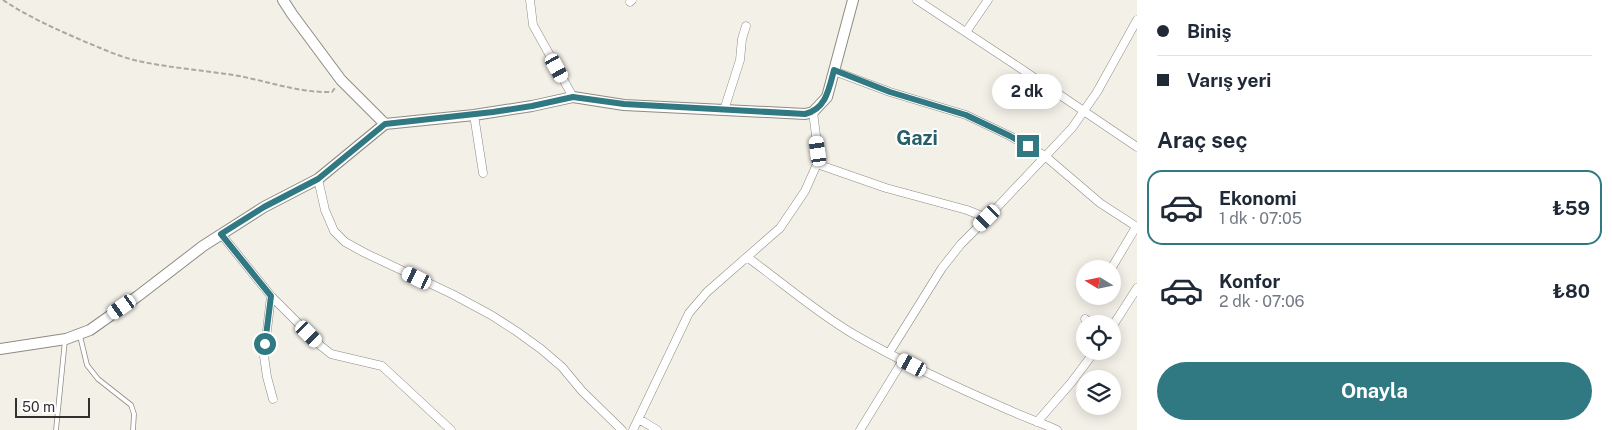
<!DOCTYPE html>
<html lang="tr">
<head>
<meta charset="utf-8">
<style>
	body { margin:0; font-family:"Public Sans",sans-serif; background:#f2f2f3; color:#1f2937; height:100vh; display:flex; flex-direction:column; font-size:19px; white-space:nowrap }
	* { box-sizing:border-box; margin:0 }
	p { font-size:16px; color:#747a83 }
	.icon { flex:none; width:28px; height:28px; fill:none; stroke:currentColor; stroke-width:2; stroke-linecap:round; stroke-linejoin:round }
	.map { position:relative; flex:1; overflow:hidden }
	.panel { display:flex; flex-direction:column; background:#fff; width:475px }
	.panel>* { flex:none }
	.hud { display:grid; align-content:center; height:110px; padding:0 20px; background:#fff }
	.needle { width:32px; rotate:280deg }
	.buttons { position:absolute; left:1076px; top:260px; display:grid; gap:10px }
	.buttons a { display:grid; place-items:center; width:45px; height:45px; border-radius:50%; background:#fff; box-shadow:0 2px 12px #0003; font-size:25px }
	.scale { position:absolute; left:15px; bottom:12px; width:75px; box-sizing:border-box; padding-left:5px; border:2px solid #32312e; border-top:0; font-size:14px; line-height:18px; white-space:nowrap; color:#32312e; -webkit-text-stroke:4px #fff; paint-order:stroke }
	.end { position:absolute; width:22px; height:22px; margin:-11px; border:6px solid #307882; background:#fff; box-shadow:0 0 0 2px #fff }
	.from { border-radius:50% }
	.bubble { position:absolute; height:35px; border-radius:18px; background:#fff; box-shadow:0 2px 12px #0003; font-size:16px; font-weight:700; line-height:35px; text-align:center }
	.car { position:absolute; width:15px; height:30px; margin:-15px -8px; border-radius:6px; box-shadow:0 0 4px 1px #0007; background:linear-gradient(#fff 24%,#345 0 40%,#fff 0 76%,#345 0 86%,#fff 0) }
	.hud b { display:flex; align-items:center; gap:18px; height:48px; font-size:19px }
	.hud b+b { border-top:1px solid #e0e1e3 }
	.hud i { width:12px; height:12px; background:#1f2937 }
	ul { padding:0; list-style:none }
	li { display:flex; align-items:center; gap:15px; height:75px; margin:0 10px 8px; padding:0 10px; border:2px solid transparent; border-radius:15px }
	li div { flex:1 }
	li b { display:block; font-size:19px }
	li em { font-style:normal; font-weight:700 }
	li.active { border-color:#307882 }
	li>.icon { width:45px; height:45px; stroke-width:1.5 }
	h2 { padding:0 20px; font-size:22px; line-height:60px }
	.action { display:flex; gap:10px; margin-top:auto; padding:10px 20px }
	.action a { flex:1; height:58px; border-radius:30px; background:#307882; color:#fff; font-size:20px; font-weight:700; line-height:58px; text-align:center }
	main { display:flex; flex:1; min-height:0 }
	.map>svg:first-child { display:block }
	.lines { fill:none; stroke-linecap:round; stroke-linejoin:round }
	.service-casing { stroke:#8e8b83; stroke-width:5.5 }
	.minor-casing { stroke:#8e8b83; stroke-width:9 }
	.tertiary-casing { stroke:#8e8b83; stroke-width:12 }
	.path { stroke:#aba8a2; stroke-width:2; stroke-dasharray:5 2.5; stroke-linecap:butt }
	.service { stroke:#fff; stroke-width:4 }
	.minor { stroke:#fff; stroke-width:8 }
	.tertiary { stroke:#fff; stroke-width:10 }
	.route { stroke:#307882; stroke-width:6 }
	.labels { text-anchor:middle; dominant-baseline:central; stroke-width:4; stroke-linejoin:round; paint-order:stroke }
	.district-label { font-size:20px; font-weight:bold; fill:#275f68; stroke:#fff }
</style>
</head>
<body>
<main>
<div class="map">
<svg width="1137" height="430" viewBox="0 0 1137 430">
	<rect width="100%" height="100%" fill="#f3f0e8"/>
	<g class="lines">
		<g class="service-casing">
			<path id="service" d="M80 336 87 365 98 379 131 405 134 414 133 430
				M56 430 65 340"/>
		</g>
		<g class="minor-casing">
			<path id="minor" d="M530 0 533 25 573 97
				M917 0 1020 68 1137 147
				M630 2 632 0
				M966 32 988 0
				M834 71 890 92 966 115 1010 136 1045 156 1100 203 1137 227
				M724 110 740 60 742 39 746 26
				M474 115 483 173
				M817 164 886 188 967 210 987 218
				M318 179 325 210 334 231 345 242 365 253 452 294 491 315 516 331 541 349 562 367 582 391 622 430
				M221 234 271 296 321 346 331 354 382 366 451 430
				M747 257C783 283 817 313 855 335 905 364 958 388 1011 411 1026 418 1042 423 1057 430
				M1111 269 1136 227
				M271 296 264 356 267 377 273 399
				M1085 319 1092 324
				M1112 327 1137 288
				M889 353 942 268 961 244 987 218 1072 128 1097 92 1137 20
				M639 419 657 430
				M1037 422 1071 383 1095 351
				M633 430 689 313 707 292 780 228 805 191 817 164 818 151 813 112
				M860 430 903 360"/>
		</g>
		<g class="tertiary-casing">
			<path id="tertiary" d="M283 0 292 14 341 80 385 124
				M0 349 66 339 90 330 138 296 203 246 264 207 318 179 385 124 474 115 532 106 573 97 624 105 805 114 813 112 827 97 853 0"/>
		</g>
		<path class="path" d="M3 0C30 18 58 30 88 43 103 49 118 56 134 60 168 68 204 70 239 76 270 82 300 93 332 92L335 88"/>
		<use href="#service" class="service"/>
		<use href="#minor" class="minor"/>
		<use href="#tertiary" class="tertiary"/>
	</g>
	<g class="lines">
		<path class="route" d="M265 344 271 296 221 234 264 207 318 179 385 124 493 112 532 106 573 97 624 104 805 114C826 109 829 89 834 70L890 92 966 115 1010 136 1028 146"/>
	</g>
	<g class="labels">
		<g class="district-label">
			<text x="917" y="138">Gazi</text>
		</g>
	</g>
</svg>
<div class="buttons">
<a><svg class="needle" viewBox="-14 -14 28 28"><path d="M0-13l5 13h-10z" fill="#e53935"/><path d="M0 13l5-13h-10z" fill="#747a83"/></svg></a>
<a><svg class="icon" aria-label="locate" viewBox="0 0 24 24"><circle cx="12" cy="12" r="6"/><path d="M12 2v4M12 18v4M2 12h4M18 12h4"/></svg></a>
<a><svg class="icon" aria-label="layers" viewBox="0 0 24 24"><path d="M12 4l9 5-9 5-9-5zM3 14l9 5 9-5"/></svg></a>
</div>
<div class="scale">50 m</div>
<i class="end from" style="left:265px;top:344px"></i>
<i class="end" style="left:1028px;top:146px"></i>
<div class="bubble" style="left:992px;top:74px;width:70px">2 dk</div>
<i class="car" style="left:557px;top:68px;rotate:151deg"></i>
<i class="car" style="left:818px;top:151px;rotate:352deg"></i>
<i class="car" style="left:987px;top:218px;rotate:225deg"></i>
<i class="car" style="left:417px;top:278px;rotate:296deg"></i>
<i class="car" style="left:122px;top:307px;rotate:235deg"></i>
<i class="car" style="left:309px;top:334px;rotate:135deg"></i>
<i class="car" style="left:912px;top:365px;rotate:298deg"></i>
</div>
<section class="panel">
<div class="hud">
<b><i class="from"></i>Biniş</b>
<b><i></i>Varış yeri</b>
</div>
<h2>Araç seç</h2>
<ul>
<li class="active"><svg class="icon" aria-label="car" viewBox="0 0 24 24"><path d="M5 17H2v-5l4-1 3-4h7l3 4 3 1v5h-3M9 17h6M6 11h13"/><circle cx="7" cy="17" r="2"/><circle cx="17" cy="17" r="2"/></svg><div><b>Ekonomi</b><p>1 dk · 07:05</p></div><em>₺59</em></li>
<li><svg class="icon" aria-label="car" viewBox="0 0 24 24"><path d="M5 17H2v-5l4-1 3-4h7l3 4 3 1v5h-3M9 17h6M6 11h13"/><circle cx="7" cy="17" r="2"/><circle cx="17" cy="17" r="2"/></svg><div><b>Konfor</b><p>2 dk · 07:06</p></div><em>₺80</em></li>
</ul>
<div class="action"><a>Onayla</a></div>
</section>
</main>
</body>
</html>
